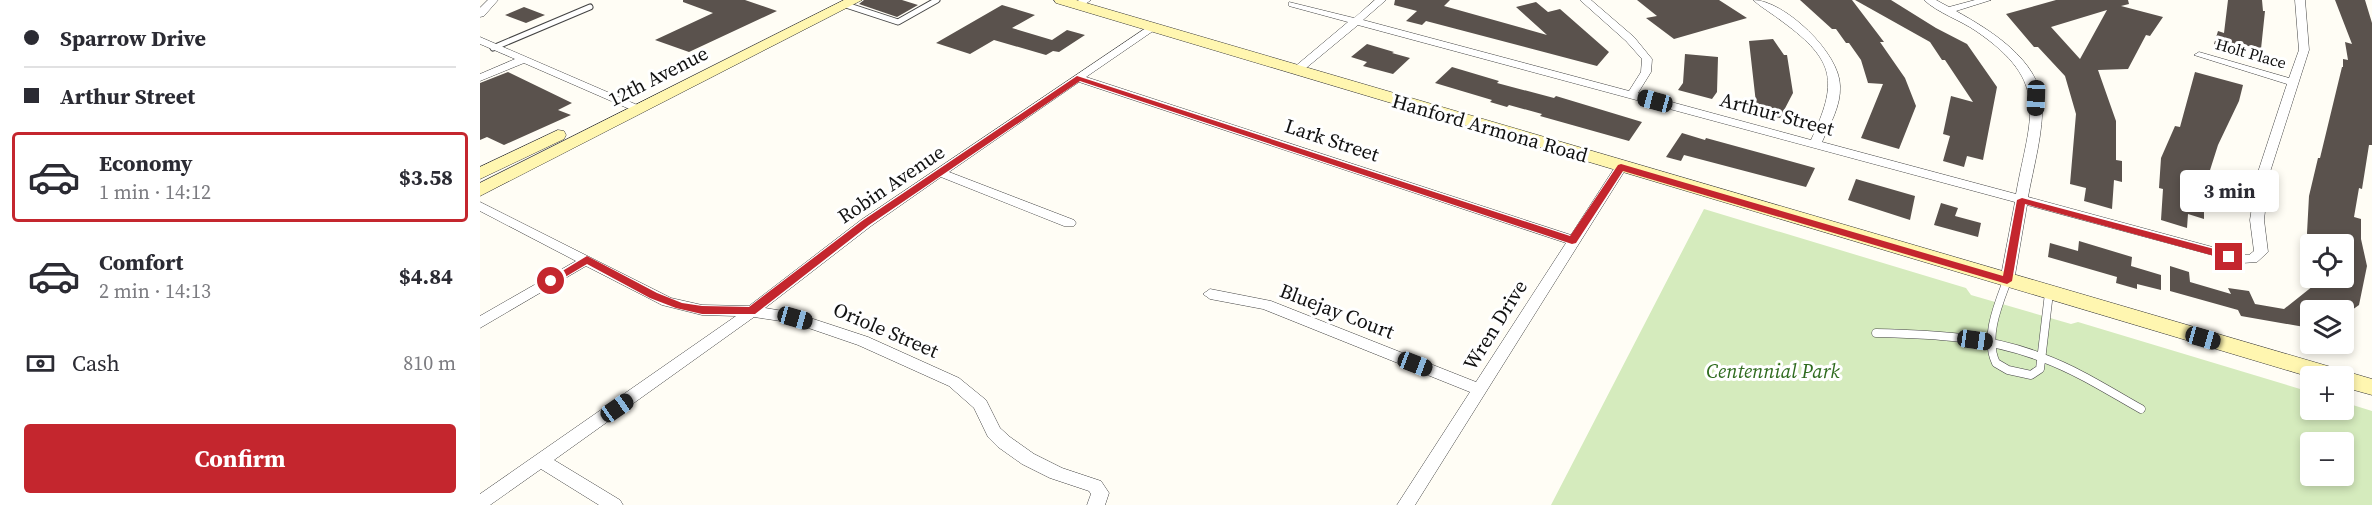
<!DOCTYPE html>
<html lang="en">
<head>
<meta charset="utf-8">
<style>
	body { margin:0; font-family:"Source Serif 4",serif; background:#f7f7f7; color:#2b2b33; height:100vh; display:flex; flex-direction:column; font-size:22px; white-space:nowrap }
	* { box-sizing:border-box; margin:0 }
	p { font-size:20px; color:#7c7c81 }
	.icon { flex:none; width:33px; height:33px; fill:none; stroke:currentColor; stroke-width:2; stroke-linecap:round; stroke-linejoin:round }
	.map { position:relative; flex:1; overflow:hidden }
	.sheet { display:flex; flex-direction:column; background:#fff; width:480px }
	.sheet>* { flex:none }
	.hud { display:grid; align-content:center; height:132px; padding:0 24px; background:#fff }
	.fabs { position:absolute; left:1820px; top:234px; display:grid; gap:12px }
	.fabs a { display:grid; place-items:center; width:54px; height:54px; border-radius:6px; background:#fff; box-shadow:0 3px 9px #0003; font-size:30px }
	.end { position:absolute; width:27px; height:27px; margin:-14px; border:8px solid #c4262e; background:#fff; box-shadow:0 0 0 3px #fff }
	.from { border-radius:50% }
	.bubble { position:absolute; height:42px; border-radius:6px; background:#fff; box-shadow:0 3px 9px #0003; font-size:20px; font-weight:700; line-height:42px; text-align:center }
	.car { position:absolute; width:18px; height:36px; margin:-18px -9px; border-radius:8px; box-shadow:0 0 4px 2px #0007; background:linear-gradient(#222 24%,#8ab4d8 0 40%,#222 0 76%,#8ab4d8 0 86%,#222 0) }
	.hud b { display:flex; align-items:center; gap:21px; height:57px; font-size:22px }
	.hud b+b { border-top:2px solid #e1e1e2 }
	.hud i { width:15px; height:15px; background:#2b2b33 }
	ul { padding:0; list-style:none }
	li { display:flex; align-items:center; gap:18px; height:90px; margin:0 12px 9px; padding:0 12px; border:3px solid transparent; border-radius:6px }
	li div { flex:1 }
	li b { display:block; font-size:22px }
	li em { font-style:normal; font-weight:700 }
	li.on { border-color:#c4262e }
	li>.icon { width:54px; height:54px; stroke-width:1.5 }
	.pay { display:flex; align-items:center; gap:15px; height:66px; padding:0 24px; font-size:22px }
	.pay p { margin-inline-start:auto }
	.cta { display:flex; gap:12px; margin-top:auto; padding:12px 24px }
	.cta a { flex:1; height:69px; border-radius:6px; background:#c4262e; color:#fff; font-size:24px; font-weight:700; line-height:69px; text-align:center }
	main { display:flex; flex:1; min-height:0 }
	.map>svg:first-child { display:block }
	.green { fill:#d5ebbd; fill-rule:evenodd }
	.building { fill:#5a524d; fill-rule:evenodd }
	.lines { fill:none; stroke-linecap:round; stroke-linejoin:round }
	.lane-far1-casing { stroke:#444; stroke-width:7 }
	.lane-casing { stroke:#444; stroke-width:9 }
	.street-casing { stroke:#444; stroke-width:1 }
	.secondary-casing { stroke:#333; stroke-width:1 }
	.lane-far1 { stroke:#fff; stroke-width:5 }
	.lane { stroke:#fff; stroke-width:8 }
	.street { fill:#fff; fill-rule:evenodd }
	.secondary { fill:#fff6b0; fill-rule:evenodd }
	.route { fill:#c4262e }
	.labels { text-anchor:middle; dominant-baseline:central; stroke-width:6; stroke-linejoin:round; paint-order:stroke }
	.far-street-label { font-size:16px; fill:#111; stroke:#fff }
	.street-label { font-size:20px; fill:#111; stroke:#fff }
	.park-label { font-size:20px; font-style:italic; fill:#2f6b1f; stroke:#fff }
</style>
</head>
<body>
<main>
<section class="sheet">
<div class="hud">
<b><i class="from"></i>Sparrow Drive</b>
<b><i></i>Arthur Street</b>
</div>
<ul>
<li class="on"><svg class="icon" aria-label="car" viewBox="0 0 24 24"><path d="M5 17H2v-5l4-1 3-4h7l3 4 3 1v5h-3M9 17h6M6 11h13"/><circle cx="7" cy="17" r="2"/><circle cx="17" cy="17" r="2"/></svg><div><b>Economy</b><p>1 min · 14:12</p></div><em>$3.58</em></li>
<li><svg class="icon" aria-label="car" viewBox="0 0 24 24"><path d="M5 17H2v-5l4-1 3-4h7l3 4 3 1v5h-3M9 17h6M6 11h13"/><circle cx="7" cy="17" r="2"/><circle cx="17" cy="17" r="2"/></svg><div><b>Comfort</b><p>2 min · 14:13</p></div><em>$4.84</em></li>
</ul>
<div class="pay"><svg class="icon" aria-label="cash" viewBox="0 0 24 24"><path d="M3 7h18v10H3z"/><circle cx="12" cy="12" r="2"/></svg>Cash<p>810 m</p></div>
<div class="cta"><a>Confirm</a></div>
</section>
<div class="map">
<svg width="1892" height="505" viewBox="0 0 1892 505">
	<rect width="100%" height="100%" fill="#fffdf5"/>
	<path class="green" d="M1224 209 1486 288 1491 295 1591 324 1598 322 1830 392V410H1863V402L1892 411V505H1071ZM1830 442H1863V476H1830Z"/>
	<path class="building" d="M203 0H265L297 11 209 52 175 40 233 13 203 2Z
		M384 0H422L438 5 417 17 379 4Z
		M915 0H970L964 6 1067 35 1036 7 1056 2 1068 12 1080 9 1129 52 1117 66 946 21 942 25 926 21 937 11 914 5Z
		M1157 0H1239L1267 18 1194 39 1166 18 1177 16Z
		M1320 0H1372L1404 42H1400L1425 78 1436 106 1419 149 1381 138 1403 84 1388 83 1381 60 1369 43H1366L1356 29H1352Z
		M1375 0H1411L1456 28 1487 44 1517 87 1503 160 1487 156 1484 167 1463 161 1470 136 1463 134 1471 96 1493 102 1465 60H1462L1450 42Z
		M1576 0H1648L1649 4 1641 6 1683 17 1670 36 1666 35 1648 69 1618 70 1636 121V160L1642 161V182L1634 180 1632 209 1604 201 1606 188 1590 184 1596 114 1585 76 1558 47H1554L1526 14ZM1627 10 1600 59 1571 27Z
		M1748 0H1782L1783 11H1785L1781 49 1764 45 1762 52 1734 44 1738 31 1744 33Z
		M1855 0H1885L1892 23V145H1889L1882 189 1879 188 1874 217 1881 219V239L1887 266 1879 305 1872 310H1830V328L1761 316 1758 310 1690 291V266L1709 272 1710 282 1751 294 1748 288 1769 291 1775 304 1804 309 1843 278H1863V244H1841L1828 241 1827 233 1829 196 1838 158H1840L1862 67H1863V59L1868 60 1865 42 1872 44Z
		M522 5 555 15 532 28 572 40 587 30 605 35 579 52 573 51 566 55 514 40 490 54 456 43Z
		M44 7 65 15 46 23 25 15Z
		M1293 39 1304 55H1307L1313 93 1300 118 1277 112 1269 41Z
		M887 44 914 52 912 53 930 58 913 74 883 66 887 62 871 57Z
		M1205 54 1238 57 1237 92 1232 99 1198 90 1203 83Z
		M972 67 1019 81 1017 83 1074 98 1076 96 1162 122 1149 141 1060 116 1062 114 1029 105 1027 107 1010 102 1012 100 955 83Z
		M28 72 92 103 78 110 91 115 24 145 7 137 0 140V83Z
		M1715 72 1763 85 1759 101 1738 145 1724 189V219L1708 214 1707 228 1681 220 1683 189 1679 188 1681 158 1695 126 1700 127Z
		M1202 133 1225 140 1226 138 1335 168 1326 187 1204 155 1201 161 1186 157Z
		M1376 179 1435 196 1430 220 1368 200Z
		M1461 203 1478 208 1475 216 1501 223 1498 237 1454 225Z
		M1599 241 1652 257 1651 266 1681 275V290L1657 284V289L1636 283 1637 277 1568 257 1570 243 1598 251Z"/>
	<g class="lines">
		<g class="lane-far1-casing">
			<path id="lane-far1" d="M366 5 418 22 457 0
				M13 48 110 7"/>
		</g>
		<g class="lane-casing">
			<path id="lane" d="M1527 281C1518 305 1504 338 1516 363L1528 370 1551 375 1560 369 1569 293
				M1396 333C1453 334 1510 337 1563 358 1598 371 1629 391 1661 409"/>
		</g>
		<g class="street-casing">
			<path id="street" d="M8 0H18L4 16 0 17V8Z
				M599 0H611L601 7H595L593 5Z
				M895 0H906L883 20 1149 91 1161 72 1162 59 1146 41 1100 0H1111L1154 37 1172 59 1171 72 1158 93 1331 140C1358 82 1356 61 1303 22 1293 14 1282 8 1273 0 1304 0 1360 53 1360 86 1361 106 1350 124 1342 142L1536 194C1550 116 1572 83 1496 31 1480 20 1458 13 1444 0H1456L1469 7 1495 0H1511L1476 11C1510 30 1558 59 1562 102 1564 130 1553 169 1548 197L1762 255H1769L1774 251 1770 220 1777 175 1807 84 1714 55 1719 52 1809 78 1819 50 1815 0H1825L1829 50 1789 175 1784 220 1788 252 1777 262 1762 263 1547 205 1534 281 1527 286 1520 281 1535 202 878 25 820 73H812V69L868 22 809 6V2L874 18Z
				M672 24 677 27 676 29 606 77 1091 235 1137 164H1145L1147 167 935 505H917L990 392 783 309 730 299 723 294 730 289 791 301 996 382 1086 243 599 82 469 172 594 220 596 223 594 226H584L461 177 391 226 285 308 315 313 388 337 479 378 506 400 520 428 530 437 554 454 582 468 621 481 629 493 625 505H607L611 494 609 491 570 478 542 464 518 447 508 437 494 408 469 386 378 345 314 323 274 317 74 460 140 500 143 505H119L61 469 10 505H0V494L256 316 222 315 182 305 106 266 0 328V316L96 261 0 211V202L191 298 222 305 269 306 381 220Z
				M0 37 162 107 164 109 158 112 154 111 44 63 0 81V74L35 59 0 44Z"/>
		</g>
		<g class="secondary-casing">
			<path id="secondary" d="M364 0H382L0 196V183Z
				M574 0H596L1892 379V395L1863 387V376L1830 377 576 3Z
				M78 130 84 131 86 135 84 139 0 179V167Z"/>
		</g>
		<use href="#lane-far1" class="lane-far1"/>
		<use href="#lane" class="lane"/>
		<use href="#street" class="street"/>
		<use href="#secondary" class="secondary"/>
	</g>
	<path class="route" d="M597 76 1090 236 1138 165 1141 164 1523 276 1537 200 1542 198 1753 254 1754 257 1749 260 1545 204 1532 281 1527 284 1143 171 1096 243 1092 244 600 81 389 225 275 314H222L196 308 170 298 107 264 75 283 71 284 66 281 107 256 177 293 202 303 222 306 269 307 382 221Z"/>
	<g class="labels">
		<g class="far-street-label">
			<text transform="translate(1771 53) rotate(16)">Holt Place</text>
		</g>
		<g class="street-label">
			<text transform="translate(178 76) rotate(-27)">12th Avenue</text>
			<text transform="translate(1297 114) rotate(15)">Arthur Street</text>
			<text transform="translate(1010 128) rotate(16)">Hanford Armona Road</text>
			<text transform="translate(852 140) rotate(18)">Lark Street</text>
			<text transform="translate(411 184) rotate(-34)">Robin Avenue</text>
			<text transform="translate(857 311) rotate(21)">Bluejay Court</text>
			<text transform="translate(1015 325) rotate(-58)">Wren Drive</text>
			<text transform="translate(406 330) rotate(23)">Oriole Street</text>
		</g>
		<g class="park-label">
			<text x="1293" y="371">Centennial Park</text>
		</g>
	</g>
</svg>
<div class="fabs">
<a><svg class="icon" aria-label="locate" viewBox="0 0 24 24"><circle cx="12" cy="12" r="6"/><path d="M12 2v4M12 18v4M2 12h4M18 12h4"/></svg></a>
<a><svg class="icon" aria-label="layers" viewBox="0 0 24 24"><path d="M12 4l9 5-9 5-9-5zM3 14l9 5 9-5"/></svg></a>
<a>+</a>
<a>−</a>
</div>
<i class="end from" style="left:71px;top:281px"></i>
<i class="end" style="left:1749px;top:257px"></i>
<div class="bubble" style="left:1700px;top:170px;width:99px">3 min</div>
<i class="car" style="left:1556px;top:98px;rotate:182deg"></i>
<i class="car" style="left:1175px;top:101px;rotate:285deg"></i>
<i class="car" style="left:315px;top:318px;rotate:106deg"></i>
<i class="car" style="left:1723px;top:338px;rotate:106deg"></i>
<i class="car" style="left:1495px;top:340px;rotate:98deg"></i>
<i class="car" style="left:935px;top:364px;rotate:111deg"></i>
<i class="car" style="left:137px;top:408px;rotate:55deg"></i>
</div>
</main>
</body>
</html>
